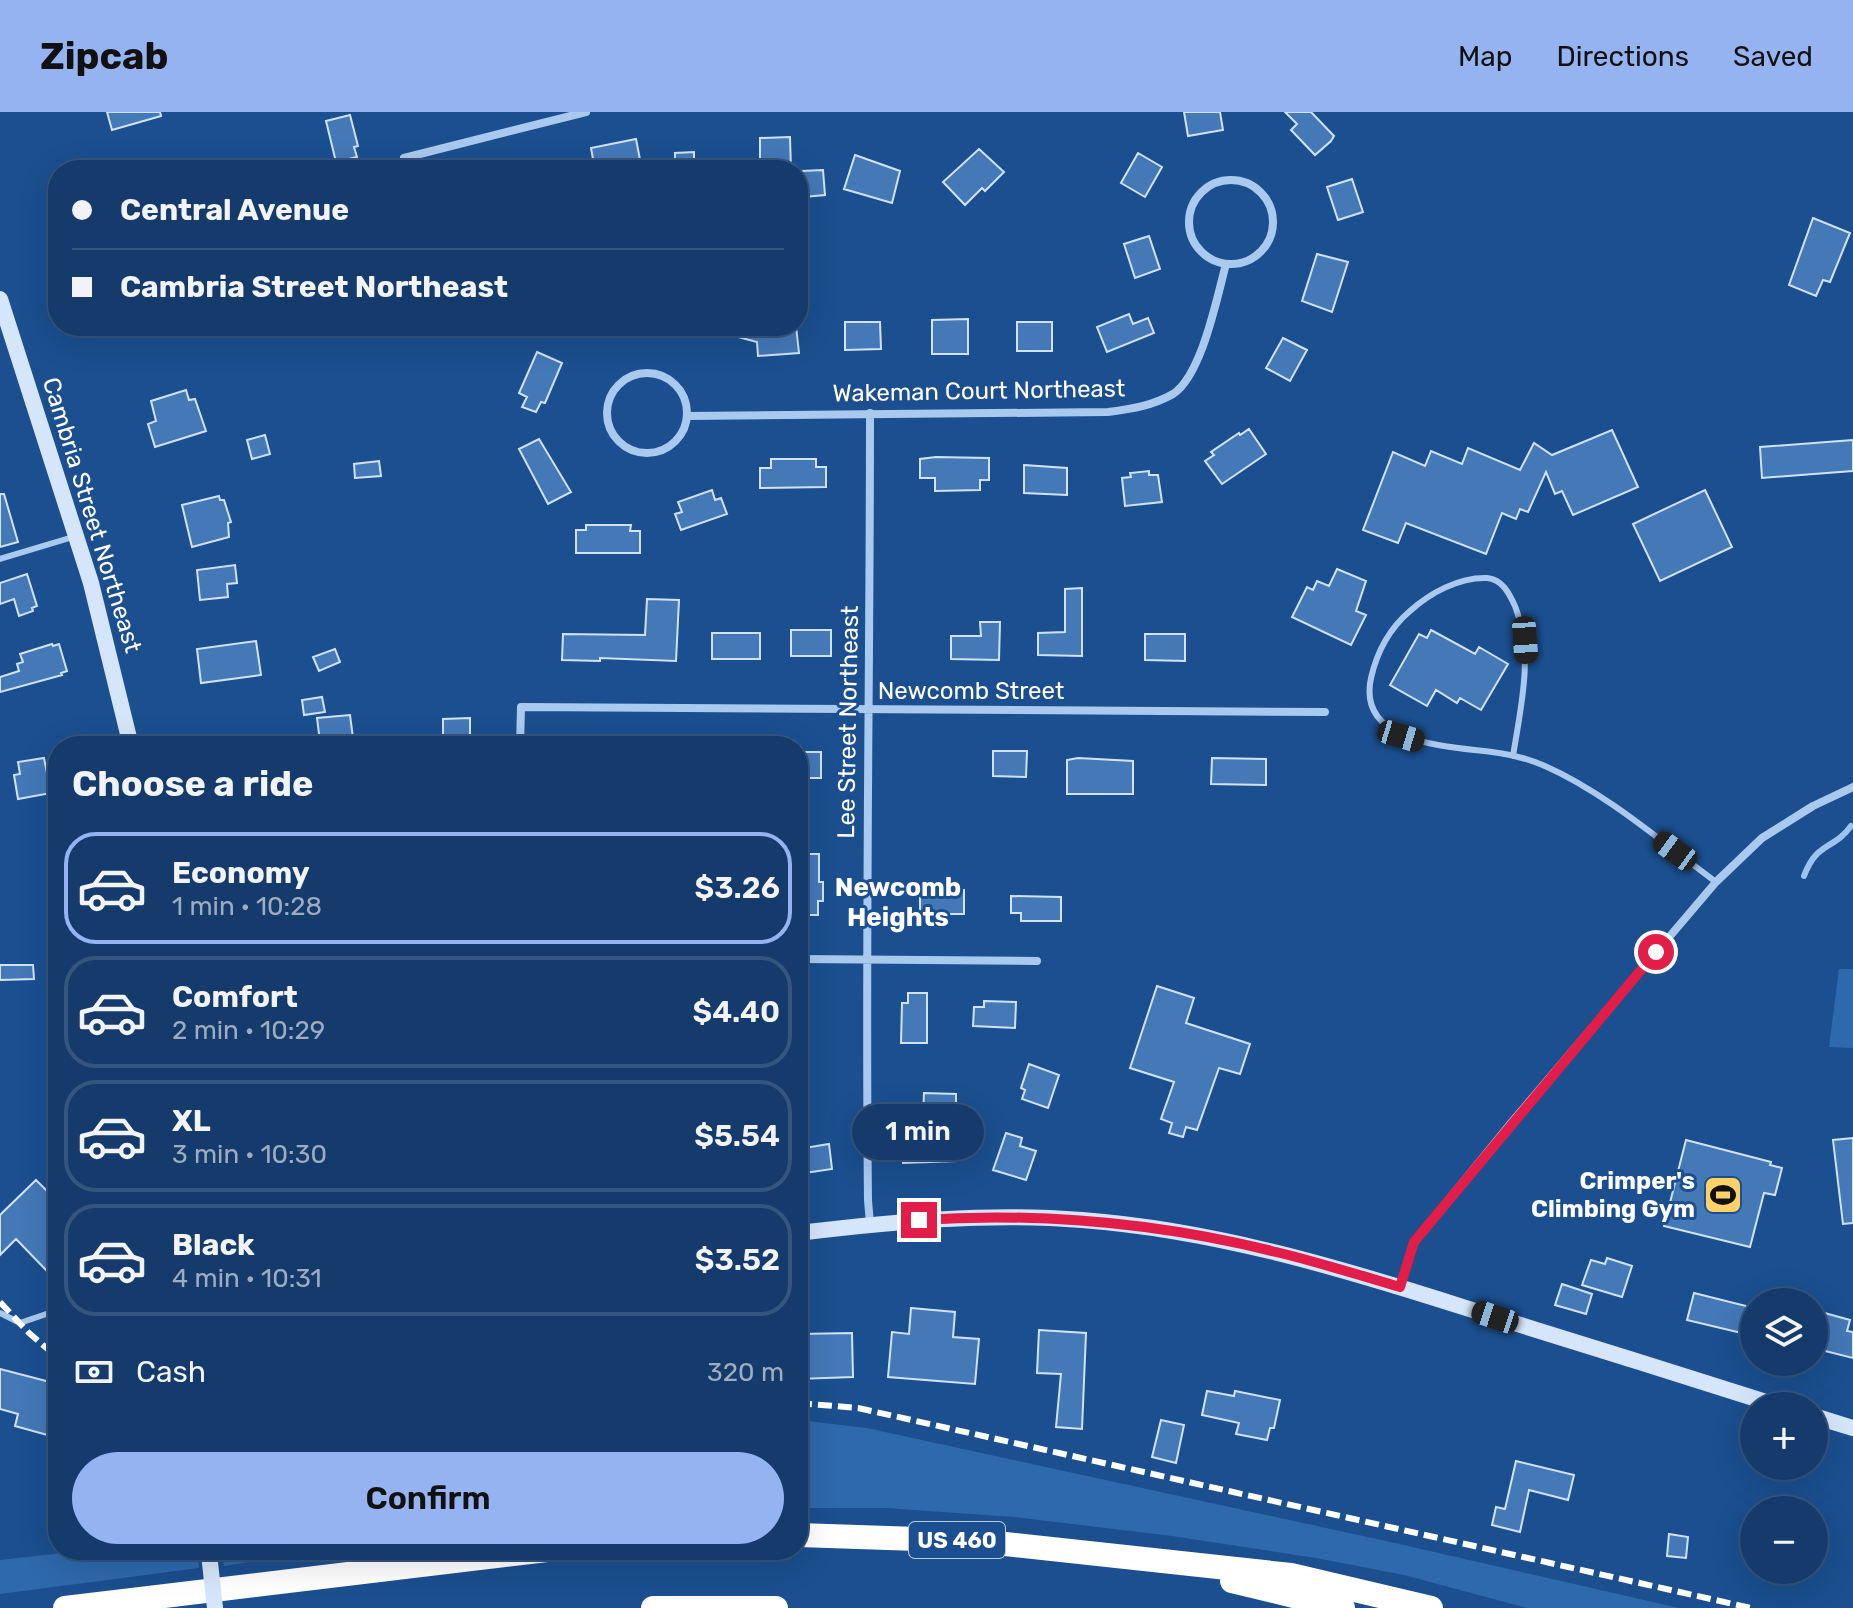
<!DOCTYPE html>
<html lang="en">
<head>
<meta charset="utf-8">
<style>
	body { margin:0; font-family:Rubik,sans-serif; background:#214673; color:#f1f3f6; height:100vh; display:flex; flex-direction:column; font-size:30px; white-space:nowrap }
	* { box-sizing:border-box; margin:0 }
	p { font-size:26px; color:#9dadc1 }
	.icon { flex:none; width:44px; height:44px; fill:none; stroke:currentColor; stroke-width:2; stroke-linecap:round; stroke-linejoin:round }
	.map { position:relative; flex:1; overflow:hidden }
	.side { position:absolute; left:48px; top:624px; width:760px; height:824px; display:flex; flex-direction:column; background:#143b6b; border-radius:32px; box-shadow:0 8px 32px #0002,0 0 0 2px #33557e }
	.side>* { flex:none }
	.hud { position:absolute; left:48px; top:48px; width:760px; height:176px; border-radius:32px; box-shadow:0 8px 32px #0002,0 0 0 2px #33557e; display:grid; align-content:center; height:176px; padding:0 24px; background:#143b6b }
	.tools { position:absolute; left:1740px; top:1176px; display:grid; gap:16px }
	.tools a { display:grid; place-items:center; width:88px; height:88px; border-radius:50%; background:#143b6b; box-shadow:0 8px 32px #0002,0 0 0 2px #33557e; font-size:40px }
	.end { position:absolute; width:36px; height:36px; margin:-18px; border:10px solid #e11d48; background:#fff; box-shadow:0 0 0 4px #fff }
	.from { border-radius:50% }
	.bubble { position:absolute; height:56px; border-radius:28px; background:#143b6b; box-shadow:0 8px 32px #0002,0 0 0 2px #33557e; font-size:26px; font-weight:600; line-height:56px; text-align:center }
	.car { position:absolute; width:24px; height:48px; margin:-24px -12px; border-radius:10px; box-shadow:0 0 6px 2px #0007; background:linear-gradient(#222 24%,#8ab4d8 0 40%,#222 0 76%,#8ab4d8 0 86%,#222 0) }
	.hud b { display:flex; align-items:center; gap:28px; height:76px; font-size:30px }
	.hud b+b { border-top:2px solid #33557e }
	.hud i { width:20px; height:20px; background:#f1f3f6 }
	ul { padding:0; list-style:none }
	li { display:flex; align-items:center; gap:24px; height:112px; margin:0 16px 12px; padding:0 8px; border:4px solid #33557e; border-radius:32px }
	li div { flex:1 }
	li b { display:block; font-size:30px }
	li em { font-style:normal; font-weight:600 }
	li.active { border-color:#95b2f1 }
	li>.icon { width:72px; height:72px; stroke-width:1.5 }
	h2 { padding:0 24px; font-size:36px; line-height:96px }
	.pay { display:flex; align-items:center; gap:20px; height:88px; padding:0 24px; font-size:30px }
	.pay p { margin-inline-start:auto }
	.action { display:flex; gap:16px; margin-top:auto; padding:16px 24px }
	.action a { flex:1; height:92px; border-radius:48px; background:#95b2f1; color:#111; font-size:32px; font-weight:600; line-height:92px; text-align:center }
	header { display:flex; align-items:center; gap:48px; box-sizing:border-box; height:112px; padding:0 40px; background:#95b2f1; color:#111 }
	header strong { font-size:38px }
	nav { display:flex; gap:44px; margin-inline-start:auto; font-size:28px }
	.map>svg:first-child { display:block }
	.green { fill:#2e69ad }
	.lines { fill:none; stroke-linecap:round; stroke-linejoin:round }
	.stream { stroke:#9cc4f0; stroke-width:6 }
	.building { fill:#4478b7; stroke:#cfe3fa; stroke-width:2 }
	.lane { stroke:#a9c9ee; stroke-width:6 }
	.street { stroke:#a9c9ee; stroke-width:8 }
	.secondary { stroke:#d6e6fa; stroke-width:16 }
	.highway { stroke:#fff; stroke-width:24 }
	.rail { stroke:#fff; stroke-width:6; stroke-dasharray:14 6; stroke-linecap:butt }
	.secondary-bridge { stroke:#d6e6fa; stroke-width:16 }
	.route { stroke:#e11d48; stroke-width:10 }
	.labels { text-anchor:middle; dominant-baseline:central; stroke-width:6; stroke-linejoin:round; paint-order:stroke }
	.shield { fill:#1b4f8f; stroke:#bbcadd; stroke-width:2 }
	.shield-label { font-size:22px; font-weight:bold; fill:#fff }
	.street-label { font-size:24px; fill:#fff; stroke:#1b4f8f }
	.poi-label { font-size:24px; font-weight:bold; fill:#fff; stroke:#1b4f8f; text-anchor:end }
	.neighbourhood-label { font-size:26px; font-weight:bold; fill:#fff; stroke:#1b4f8f }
</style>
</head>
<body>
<header>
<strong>Zipcab</strong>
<nav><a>Map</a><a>Directions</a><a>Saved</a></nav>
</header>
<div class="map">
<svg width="1853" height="1496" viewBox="0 0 1853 1496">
	<rect width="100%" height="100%" fill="#1b4f8f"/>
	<path class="green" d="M1839 857H1853V936L1829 935Z
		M798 1308 867 1316 1395 1431 1679 1496H1527L1404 1463 1316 1446 1172 1424 1014 1405 886 1396H798Z
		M90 1438H197L199 1456 0 1482V1448Z
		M222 1438H327L224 1454Z"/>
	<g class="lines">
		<path class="stream" d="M1804 764C1817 729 1834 738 1851 714"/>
	</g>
	<path class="building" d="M107 0H160L161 4 112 18Z
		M1184 0H1220L1223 18 1188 24Z
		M1285 0H1311L1334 24 1331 29 1315 43 1291 18 1297 12Z
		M350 3 358 34 354 35 357 45 336 50 326 9Z
		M790 25 791 58H760V26Z
		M636 27 641 53 615 58H595L591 36Z
		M979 37 1004 60 985 79 982 76 965 93 943 70Z
		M694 40V55L675 56V41Z
		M1138 41 1162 55 1145 85 1121 71Z
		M855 43 900 59 892 91 844 77Z
		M823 58 825 83 804 85 802 59Z
		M1352 67 1363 100 1338 108 1327 75Z
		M1813 106 1850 121 1830 170 1823 168 1816 184 1789 173Z
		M1149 124 1160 157 1135 166 1124 132Z
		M1317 142 1348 150 1332 200 1302 189Z
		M1129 202 1133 212 1148 206 1154 221 1107 240 1097 215Z
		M968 207V242H932V208Z
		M845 210H880L881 237 845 238Z
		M1017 210H1052V239H1017Z
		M777 214H796L799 241 758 244 757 230 723 221V218Z
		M1283 226 1307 238 1290 269 1266 256Z
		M537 240 562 251 545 291 541 290 536 300 522 295 527 285 519 281Z
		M186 278 189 288 195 287 206 319 155 335 148 312 156 309 151 289Z
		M1249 317 1266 342 1222 372 1205 349 1214 343 1211 340 1239 321 1240 323Z
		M1612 318 1638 375 1573 403 1562 379 1555 382 1546 360 1528 400 1520 397 1516 407 1502 401 1486 442 1406 411 1398 431 1363 418 1393 340 1425 354 1431 339 1462 352 1468 336 1520 358 1534 331 1552 343Z
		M265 323 270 342 252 347 247 328Z
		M539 327 571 380 548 392 519 337Z
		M1853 328V359L1762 366 1760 335Z
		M936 345 989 346V368H980V378L935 379V366H920V347Z
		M771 347H816V355H826V375L760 376V356H771Z
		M379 349 381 364 355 366 354 352Z
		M1024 353 1067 356V383L1024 381Z
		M1149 359V363H1158L1162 390 1125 394 1122 366 1131 365 1130 361Z
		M712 378 715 388 721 386 727 402 681 418 675 402 682 400 678 390Z
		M1705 378 1732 435 1660 469 1633 412Z
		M0 382H4L18 430 0 435Z
		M219 384 220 388H224L231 410 228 411 229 425 192 435 182 393Z
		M586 413H631L630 419H640V441H576V418H586Z
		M235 453 237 471 227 472 228 485 200 488 197 458Z
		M1337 457 1366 469 1356 499 1366 503 1351 533 1292 505 1307 475 1313 478 1317 469 1329 474Z
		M27 462 37 494 32 496 33 499 19 504 14 487 0 492V471Z
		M1082 476V544L1038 543V521L1065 520V477Z
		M647 487 679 488 676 549 600 546V549L562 548 563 522 645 523Z
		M980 510H1000L999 548 951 547V524H981Z
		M791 518H831V544H791Z
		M1431 518 1475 542 1479 535 1508 552 1481 598 1460 586 1457 591 1436 578 1427 594 1390 573 1419 522 1427 526Z
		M712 521H760V547H712Z
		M1145 522H1185V549L1145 548Z
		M256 529 261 563 201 571 197 537Z
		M52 532 53 534 59 532 67 559 61 561 62 563 0 580V565L19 559 17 552 23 550 20 542Z
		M335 537 340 550 319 559 313 545Z
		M322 585 325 600 304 603 302 588Z
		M350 603 353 626 320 630 317 606Z
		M470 606V634H443V607Z
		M993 639H1027L1026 665 993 664Z
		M798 640H821V666H798Z
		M44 646 51 681 18 687 14 663 20 662 18 650Z
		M1078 646 1133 649V682H1067V648Z
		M1212 646 1266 647V673L1211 672Z
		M798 742H819V770H823V789H818V803H798Z
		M920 778H964V802H920Z
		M1011 784 1061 785V809H1021V801H1011Z
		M0 853H33L34 867 0 868Z
		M1157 874 1194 886 1186 911 1250 932 1240 962 1219 956 1197 1018 1186 1015 1183 1025 1169 1021 1172 1011 1161 1007 1174 970 1130 956Z
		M908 881H927V931H901L902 891H908Z
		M984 889 1016 890 1015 916 973 914 974 895H984Z
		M1029 952 1059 963 1048 996 1022 987 1025 978 1021 976Z
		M924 981 956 982V1049L903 1051 902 1025 922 1024Z
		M1006 1021 1022 1026 1020 1034 1036 1039 1026 1068 993 1058Z
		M1853 1026V1111L1843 1112 1833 1028Z
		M1686 1028 1771 1050 1770 1053 1782 1056 1775 1083 1764 1081 1750 1135 1664 1114Z
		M829 1032 832 1057 798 1062V1037Z
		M36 1068 58 1090V1146L46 1158 16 1127 0 1143V1103Z
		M1607 1146 1632 1154 1622 1185 1582 1173 1591 1148 1605 1152Z
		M1562 1172 1592 1182 1586 1202 1555 1193Z
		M1694 1181 1754 1196V1224L1687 1208Z
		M911 1196 955 1200 953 1225 979 1227 975 1272 888 1265 892 1220 909 1222Z
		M1821 1200 1850 1208 1847 1219 1853 1220V1246L1821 1238Z
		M1039 1218 1086 1221 1082 1317 1056 1315 1061 1262 1037 1261Z
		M852 1221 853 1265 798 1267V1222Z
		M0 1257 50 1270 48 1274 58 1279V1326L15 1314 18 1302 0 1297Z
		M1207 1279 1234 1284 1235 1279 1280 1288 1274 1316H1270L1267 1328 1236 1322 1239 1311 1202 1303Z
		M1161 1308 1184 1313 1176 1351 1152 1345Z
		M1516 1349 1574 1363 1568 1388 1529 1378 1520 1420 1492 1413 1496 1395 1505 1397Z
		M1669 1422 1688 1425 1686 1446 1667 1444Z"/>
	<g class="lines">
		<path class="lane" d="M0 447 73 425
			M1513 644C1521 593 1534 543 1515 494 1509 481 1502 467 1487 466 1459 465 1430 481 1410 499 1390 516 1377 540 1371 566 1356 635 1455 634 1499 641 1514 643 1531 648 1545 654 1606 681 1663 731 1716 770
			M0 1201 20 1211 58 1198"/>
		<path class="street" d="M404 46 586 0
			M1189 110a42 42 0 1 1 84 0a42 42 0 1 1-84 0Z
			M607 301a40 40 0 1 1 80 0a40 40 0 1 1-80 0Z
			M870 301C870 563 865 826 868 1088L870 1112
			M688 304 1108 300C1131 297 1152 294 1173 282 1202 263 1217 185 1226 152
			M520 634 521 595 1325 600
			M798 847 1037 849
			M1400 1175 1414 1130 1511 1011 1716 770 1762 726 1813 694 1853 675"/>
		<path class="secondary" d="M0 187 91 471 131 634
			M798 1121C892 1110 987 1100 1082 1108 1214 1118 1341 1156 1466 1196 1570 1228 1675 1261 1779 1294
			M1814 1304 1853 1316"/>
		<path class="highway" d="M798 1423 978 1429 1291 1463 1431 1496
			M1232 1469 1343 1496
			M65 1496 547 1438
			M653 1496H776"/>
		<path class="rail" d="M0 1190 29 1221 58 1246
			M798 1291 858 1296 1751 1496"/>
		<path class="secondary-bridge" d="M209 1442 215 1496"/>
	</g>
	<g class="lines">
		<path class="route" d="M919 1108C1039 1100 1159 1111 1276 1140 1318 1150 1359 1163 1400 1175L1414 1130 1656 840"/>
	</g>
	<defs>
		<g id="stadium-square" transform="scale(2)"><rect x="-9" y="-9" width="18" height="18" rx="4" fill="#ffd166" stroke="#1b4f8f"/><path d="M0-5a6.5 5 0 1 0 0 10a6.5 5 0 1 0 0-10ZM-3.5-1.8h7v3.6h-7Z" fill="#111"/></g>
	</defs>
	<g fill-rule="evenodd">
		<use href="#stadium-square" x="1723" y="1083"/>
	</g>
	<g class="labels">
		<rect class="shield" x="909" y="1410" width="96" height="36" rx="6"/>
		<g class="shield-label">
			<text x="957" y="1428">US 460</text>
		</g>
		<g class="street-label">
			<text transform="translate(979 279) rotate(-1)">Wakeman Court Northeast</text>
			<text transform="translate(92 403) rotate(73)">Cambria Street Northeast</text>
			<text x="971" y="579">Newcomb Street</text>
			<text transform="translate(848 610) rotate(-89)">Lee Street Northeast</text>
		</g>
		<g class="poi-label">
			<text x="1695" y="1069">Crimper's<tspan x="1695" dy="28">Climbing Gym</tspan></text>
		</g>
		<g class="neighbourhood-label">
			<text x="898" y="775">Newcomb<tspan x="898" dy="30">Heights</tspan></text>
		</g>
	</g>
</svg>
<div class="tools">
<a><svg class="icon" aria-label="layers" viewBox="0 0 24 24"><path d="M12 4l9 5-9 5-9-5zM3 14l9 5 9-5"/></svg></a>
<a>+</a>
<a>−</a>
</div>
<i class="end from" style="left:1656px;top:840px"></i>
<i class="end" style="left:919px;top:1108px"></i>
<div class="bubble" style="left:852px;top:992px;width:132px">1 min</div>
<i class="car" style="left:1525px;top:528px;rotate:176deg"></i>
<i class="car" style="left:1401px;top:624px;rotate:107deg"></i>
<i class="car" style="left:1675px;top:739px;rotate:306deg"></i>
<i class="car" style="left:1495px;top:1205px;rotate:288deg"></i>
<div class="hud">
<b><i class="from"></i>Central Avenue</b>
<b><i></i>Cambria Street Northeast</b>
</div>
<section class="side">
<h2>Choose a ride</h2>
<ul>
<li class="active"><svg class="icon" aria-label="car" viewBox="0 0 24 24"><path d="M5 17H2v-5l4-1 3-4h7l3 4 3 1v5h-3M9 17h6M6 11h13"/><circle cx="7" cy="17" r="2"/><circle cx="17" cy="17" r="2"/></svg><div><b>Economy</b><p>1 min · 10:28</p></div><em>$3.26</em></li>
<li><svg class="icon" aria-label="car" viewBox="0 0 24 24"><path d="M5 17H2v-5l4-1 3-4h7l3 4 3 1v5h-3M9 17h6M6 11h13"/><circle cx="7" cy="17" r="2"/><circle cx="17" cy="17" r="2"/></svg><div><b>Comfort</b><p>2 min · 10:29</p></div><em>$4.40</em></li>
<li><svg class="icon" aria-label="car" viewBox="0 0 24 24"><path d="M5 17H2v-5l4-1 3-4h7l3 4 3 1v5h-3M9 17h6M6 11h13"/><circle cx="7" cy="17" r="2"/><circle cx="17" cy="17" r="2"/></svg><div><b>XL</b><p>3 min · 10:30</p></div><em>$5.54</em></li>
<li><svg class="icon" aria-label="car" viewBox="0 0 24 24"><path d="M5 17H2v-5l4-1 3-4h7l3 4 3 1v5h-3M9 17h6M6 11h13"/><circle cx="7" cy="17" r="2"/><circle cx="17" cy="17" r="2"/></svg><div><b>Black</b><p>4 min · 10:31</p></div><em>$3.52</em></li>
</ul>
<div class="pay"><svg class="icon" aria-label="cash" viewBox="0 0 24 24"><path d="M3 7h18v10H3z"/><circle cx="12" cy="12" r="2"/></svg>Cash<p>320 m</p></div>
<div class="action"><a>Confirm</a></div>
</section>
</div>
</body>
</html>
